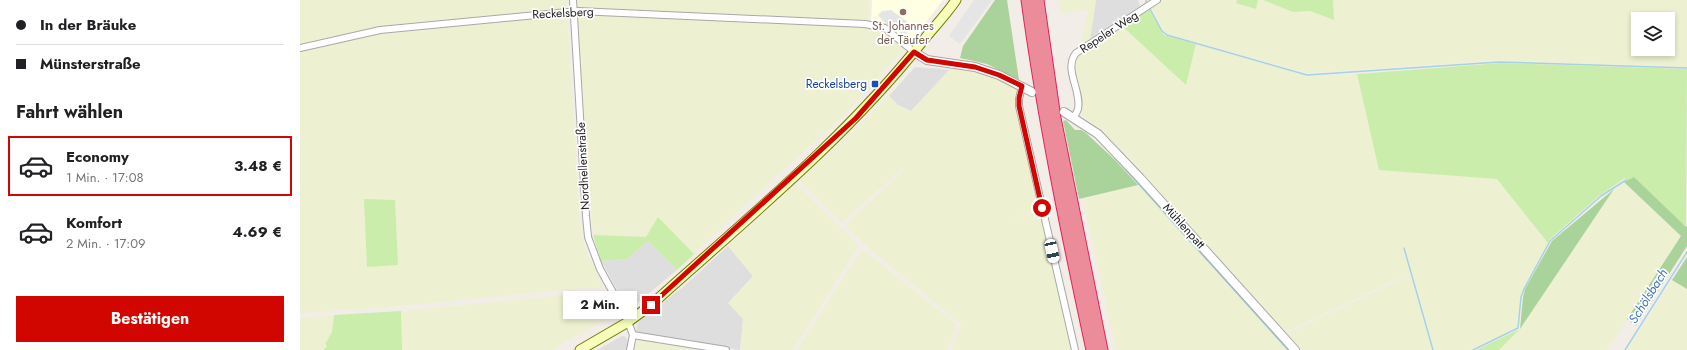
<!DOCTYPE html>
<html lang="de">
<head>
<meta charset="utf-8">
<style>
	body { margin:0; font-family:Jost,sans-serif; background:#f6f6f6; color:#202124; height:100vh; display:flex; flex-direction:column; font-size:15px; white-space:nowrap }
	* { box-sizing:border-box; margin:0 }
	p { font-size:13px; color:#757577 }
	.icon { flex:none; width:22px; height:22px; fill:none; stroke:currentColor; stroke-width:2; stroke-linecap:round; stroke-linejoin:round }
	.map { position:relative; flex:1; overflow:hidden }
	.sheet { display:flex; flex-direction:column; background:#fff; width:300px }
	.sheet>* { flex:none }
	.hud { display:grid; align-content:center; height:88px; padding:0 16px; background:#fff }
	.tools { position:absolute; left:1331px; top:12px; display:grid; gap:8px }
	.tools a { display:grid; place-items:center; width:44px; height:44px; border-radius:0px; background:#fff; box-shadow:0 2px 6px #0003; font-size:20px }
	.end { position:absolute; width:18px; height:18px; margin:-9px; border:5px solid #d20600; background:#fff; box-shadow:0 0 0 2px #fff }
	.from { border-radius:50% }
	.bubble { position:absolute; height:28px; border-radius:0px; background:#fff; box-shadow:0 2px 6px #0003; font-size:13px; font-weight:700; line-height:28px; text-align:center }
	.car { position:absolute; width:12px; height:24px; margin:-12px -6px; border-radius:5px; box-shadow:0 0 3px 1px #0007; background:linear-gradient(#fff 24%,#345 0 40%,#fff 0 76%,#345 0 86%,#fff 0) }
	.hud b { display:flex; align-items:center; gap:14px; height:38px; font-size:15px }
	.hud b+b { border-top:1px solid #e0e0e0 }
	.hud i { width:10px; height:10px; background:#202124 }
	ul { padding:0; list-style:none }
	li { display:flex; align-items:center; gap:12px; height:60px; margin:0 8px 6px; padding:0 8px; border:2px solid transparent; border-radius:0px }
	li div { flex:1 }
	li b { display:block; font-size:15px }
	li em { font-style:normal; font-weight:700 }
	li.current { border-color:#d20600 }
	li>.icon { width:36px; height:36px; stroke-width:1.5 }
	h2 { padding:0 16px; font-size:18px; line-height:48px }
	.action { display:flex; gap:8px; margin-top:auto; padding:8px 16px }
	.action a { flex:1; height:46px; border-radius:0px; background:#d20600; color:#fff; font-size:16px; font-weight:700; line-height:46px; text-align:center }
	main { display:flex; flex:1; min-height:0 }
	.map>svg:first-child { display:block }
	.residential { fill:#dfdede }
	.education { fill:#feffe3 }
	.farmland { fill:#edf1d2; fill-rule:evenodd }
	.grass { fill:#caedab }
	.forest { fill:#a9d39a }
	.parking { fill:#e5e5e5 }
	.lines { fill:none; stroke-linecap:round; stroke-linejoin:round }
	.stream { stroke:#a6d2e1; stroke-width:1.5 }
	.minor-casing { stroke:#a8a8a8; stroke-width:8 }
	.tertiary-casing { stroke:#a8a8a8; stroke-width:10 }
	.secondary-casing { stroke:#6e8000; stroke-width:11 }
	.motorway-casing { stroke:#e4205d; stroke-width:13 }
	.minor { stroke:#fff; stroke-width:6 }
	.tertiary { stroke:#fff; stroke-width:8 }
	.secondary { stroke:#f7fdba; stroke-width:9 }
	.motorway { stroke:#ec8c9b; stroke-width:11 }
	.route { stroke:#d20600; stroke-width:5 }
	.education-dot { fill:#8d6e63; stroke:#fff; stroke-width:1.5 }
	.transit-dot { fill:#1a4fb4; stroke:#fff; stroke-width:1.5 }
	.labels { text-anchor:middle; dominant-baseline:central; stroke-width:3.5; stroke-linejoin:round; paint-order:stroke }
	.street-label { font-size:12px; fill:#212121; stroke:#fff }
	.education-label { font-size:12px; fill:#785e54; stroke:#fff }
	.transit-label { font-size:12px; fill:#164399; stroke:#fff; text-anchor:end }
	.water-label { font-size:13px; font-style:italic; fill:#4476ae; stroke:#fff }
</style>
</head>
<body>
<main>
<section class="sheet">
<div class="hud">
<b><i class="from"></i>In der Bräuke</b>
<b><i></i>Münsterstraße</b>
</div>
<h2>Fahrt wählen</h2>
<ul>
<li class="current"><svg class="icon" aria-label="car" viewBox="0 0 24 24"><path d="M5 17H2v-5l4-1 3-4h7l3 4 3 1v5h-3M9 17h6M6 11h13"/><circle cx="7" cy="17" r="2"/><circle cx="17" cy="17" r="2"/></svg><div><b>Economy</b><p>1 Min. · 17:08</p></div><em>3.48 €</em></li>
<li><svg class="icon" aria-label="car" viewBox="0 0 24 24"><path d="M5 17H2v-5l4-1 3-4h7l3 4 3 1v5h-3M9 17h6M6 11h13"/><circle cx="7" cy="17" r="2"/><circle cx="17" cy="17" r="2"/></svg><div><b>Komfort</b><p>2 Min. · 17:09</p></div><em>4.69 €</em></li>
</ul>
<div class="action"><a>Bestätigen</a></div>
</section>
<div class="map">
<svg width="1387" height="350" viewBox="0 0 1387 350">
	<rect width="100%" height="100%" fill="#f2eee7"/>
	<path class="residential" d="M796 0H838L840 6 790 39Z
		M615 67 650 70 611 111 598 105 589 96Z
		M348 241 377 270 336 304 328 309 301 261 327 259Z
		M428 246 453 276 443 319 440 350 340 334 336 331 337 326 341 319 382 288Z
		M322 336 326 337 328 343 327 350H297Z"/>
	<path class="education" d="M572 0H643L609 45 571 23Z"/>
	<path class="farmland" d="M0 0H266L267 7 262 10 90 25 0 45Z
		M277 0H569V19L562 21 280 7 277 6Z
		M759 0H796L790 39 781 45 788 9 761 14Z
		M861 0H937L936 2 956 9 958 0H963L993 12 1010 11 1034 20 1033 0H1387V67L1200 60 1007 73 865 33 851 7ZM1338 19H1368V49H1338Z
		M281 14 568 27 582 31 605 48 545 114 433 216 394 254 358 217 346 237 293 235 277 15Z
		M267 15 280 221 283 240 288 255 303 286 101 306 0 313V50L78 33Z
		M822 26 886 85 896 44 1006 76 1057 74 1079 169 1197 179 1248 243 1220 296 1217 327 1170 350H1134L1105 247 1103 248 1110 273 986 332 823 151 782 114 774 68 775 59 781 53Z
		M651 68 678 73 715 86 717 112 740 209 709 219 741 211 772 350H652L661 324 572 251 547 228 549 221 603 171 601 169 542 223 499 181 589 96 598 105 611 111Z
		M1324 182 1381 236 1307 350H1199L1220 329 1314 189Z
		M496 184 552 239 557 245 556 250 493 350H441L443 319 428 303 453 276 428 246Z
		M838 185 987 350H816L783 199Z
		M560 252H566L655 323 656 330 647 350H497Z
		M1110 275 1132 350H1002L987 334Z
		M1372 280 1387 289V350H1327Z
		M307 291 311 293 319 313 266 341 252 350H102L101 311Z
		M34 315 32 332 27 345 23 350H0V318Z
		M340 339 410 350H335L337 341Z"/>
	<path class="grass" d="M937 0H958L956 9 936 3Z
		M963 0H1033L1034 20 1010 11 993 12Z
		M849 9 864 35 896 44 886 85 822 26Z
		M1201 63 1387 69 1386 228 1334 177 1327 181 1325 178 1299 196 1250 239 1248 243 1197 179 1079 170 1057 74Z
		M64 199 95 200 98 265 67 267Z
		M358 217 394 254 377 270 348 241 327 259 301 261 293 235 346 237Z
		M101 311 102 350H23L27 346 25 344 32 332 34 315Z
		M1220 329 1199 350H1176Z"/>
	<path class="forest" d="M695 0H707L719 80 687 64 660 58 663 46Z
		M766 120 775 130H781L786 133 815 160 838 185 779 199 763 121Z
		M1334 177 1386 227 1387 226V246L1336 326 1327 319 1381 236 1324 182Z
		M1314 189 1220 329 1223 297 1225 289 1252 241Z
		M1387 257V289L1372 280Z"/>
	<path class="parking" d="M674 0H692L660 44 649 36Z
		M591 10 613 26 604 35 586 24 578 15 582 11Z"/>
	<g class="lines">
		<path class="stream" d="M846 0V2
			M850 9 862 31 867 35 1007 75 1199 62 1387 68
			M816 159 988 350
			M1104 248 1133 350
			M1173 350 1218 328 1221 297 1224 289 1250 241 1301 196 1326 180
			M1325 350 1387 252"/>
		<g class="minor-casing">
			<path id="minor" d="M273 0 286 216 288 237 300 269 326 316 333 335 330 350
				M0 48 80 30 278 11 565 24 585 28 614 52
				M722 86 719 99V106L775 350
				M774 118C775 115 777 112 778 109 782 91 763 69 776 53L857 0
				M333 335 426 350"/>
		</g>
		<g class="tertiary-casing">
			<path id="tertiary" d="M614 52 627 60 675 67 699 75 732 92
				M764 112 798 134 840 178 995 350"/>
		</g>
		<g class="secondary-casing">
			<path id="secondary" d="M280 350 328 322 351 305C444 221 543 141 622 42 633 28 646 15 656 0"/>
		</g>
		<g class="motorway-casing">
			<path id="motorway" d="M727 0C743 118 767 234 792 350
				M738 0 755 118 802 350"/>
		</g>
		<use href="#minor" class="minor"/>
		<use href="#tertiary" class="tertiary"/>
		<use href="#secondary" class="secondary"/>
		<use href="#motorway" class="motorway"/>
	</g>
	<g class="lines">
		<path class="route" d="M351 305 556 118 614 52 627 60 675 67 699 75 722 86 719 98V106L742 208"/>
	</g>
	<circle class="education-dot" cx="603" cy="12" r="4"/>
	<rect class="transit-dot" x="571" y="80" width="8" height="8" rx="2"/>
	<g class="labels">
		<g class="street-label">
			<text transform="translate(263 13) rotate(-3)">Reckelsberg</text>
			<text transform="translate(809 32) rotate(-33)">Repeler Weg</text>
			<text transform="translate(283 166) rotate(-93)">Nordhellenstraße</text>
			<text transform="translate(884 226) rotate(48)">Mühlenpatt</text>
		</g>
		<g class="education-label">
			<text x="603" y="26">St. Johannes<tspan x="603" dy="14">der Täufer</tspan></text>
		</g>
		<g class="transit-label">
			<text x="567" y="84">Reckelsberg</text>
		</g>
		<g class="water-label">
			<text transform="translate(1348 296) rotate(-58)">Schölsbach</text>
		</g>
	</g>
</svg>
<div class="tools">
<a><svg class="icon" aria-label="layers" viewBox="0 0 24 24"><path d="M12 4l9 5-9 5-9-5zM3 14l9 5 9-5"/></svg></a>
</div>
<i class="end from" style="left:742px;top:208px"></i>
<i class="end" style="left:351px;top:305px"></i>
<div class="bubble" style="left:263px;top:291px;width:74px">2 Min.</div>
<i class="car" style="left:752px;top:251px;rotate:168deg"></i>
</div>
</main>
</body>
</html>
